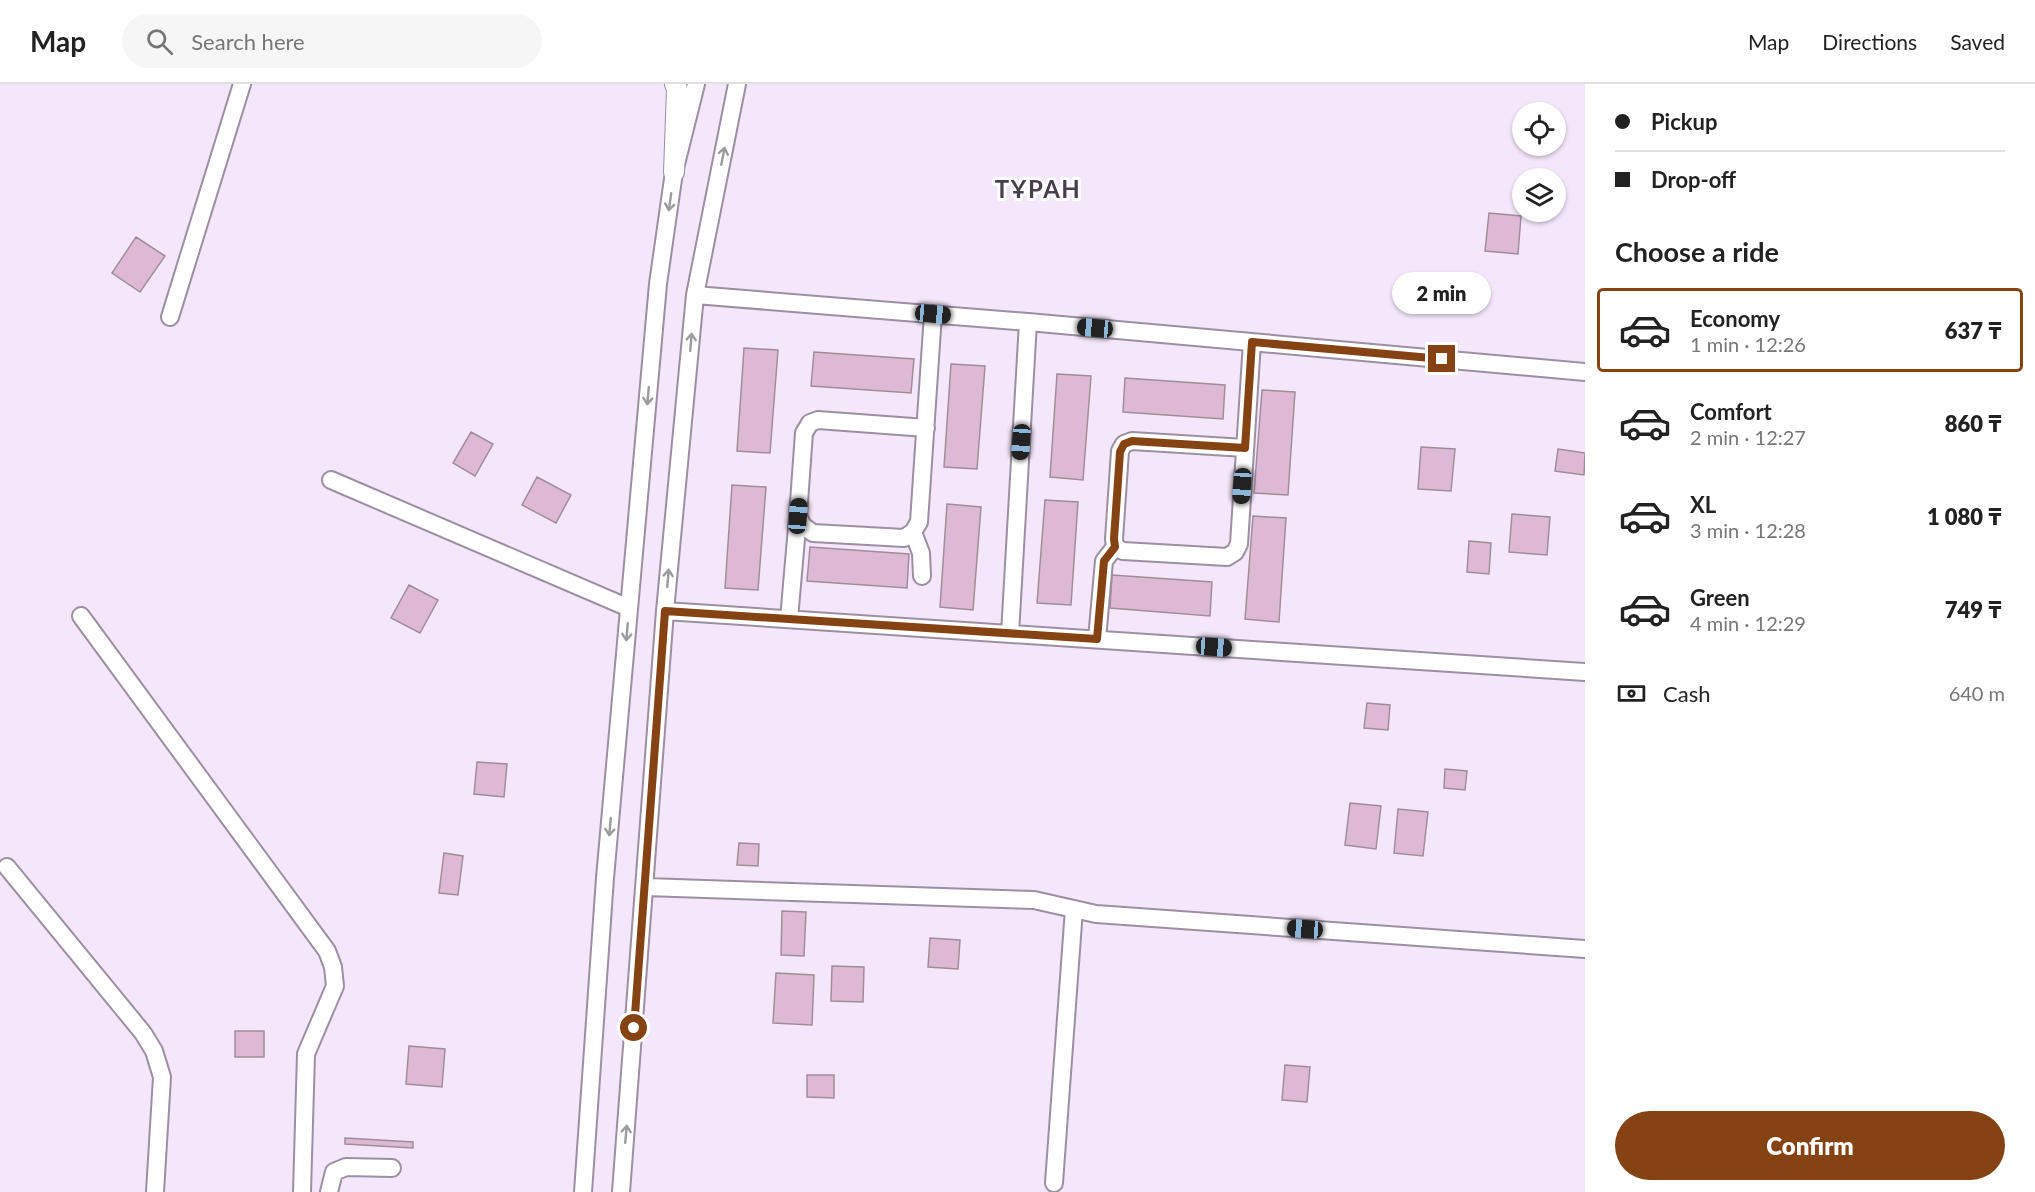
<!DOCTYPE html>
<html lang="en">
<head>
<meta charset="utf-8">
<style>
	body { margin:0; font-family:Lato,sans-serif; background:#f6f6f6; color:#222; height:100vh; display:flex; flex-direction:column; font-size:22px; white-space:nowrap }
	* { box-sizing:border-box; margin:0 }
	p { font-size:20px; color:#767676 }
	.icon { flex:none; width:33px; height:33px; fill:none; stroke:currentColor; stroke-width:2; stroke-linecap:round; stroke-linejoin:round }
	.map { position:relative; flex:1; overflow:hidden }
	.panel { display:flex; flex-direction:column; background:#fff; width:450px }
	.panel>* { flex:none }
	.hud { display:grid; align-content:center; height:132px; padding:0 30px; background:#fff }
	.tools { position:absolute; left:1512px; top:18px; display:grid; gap:12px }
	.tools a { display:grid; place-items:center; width:54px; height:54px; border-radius:50%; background:#fff; box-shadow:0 2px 4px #0004; font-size:30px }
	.end { position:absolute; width:27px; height:27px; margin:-14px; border:8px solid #854213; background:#fff; box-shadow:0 0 0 3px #fff }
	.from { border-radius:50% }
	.bubble { position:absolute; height:42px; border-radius:21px; background:#fff; box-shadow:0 2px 4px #0004; font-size:20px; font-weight:800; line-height:42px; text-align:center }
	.car { position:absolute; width:18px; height:36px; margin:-18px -9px; border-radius:8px; box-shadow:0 0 4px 2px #0007; background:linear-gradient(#222 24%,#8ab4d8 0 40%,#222 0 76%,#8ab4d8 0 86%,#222 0) }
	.hud b { display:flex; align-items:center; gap:21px; height:57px; font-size:22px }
	.hud b+b { border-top:2px solid #e0e0e0 }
	.hud i { width:15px; height:15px; background:#222 }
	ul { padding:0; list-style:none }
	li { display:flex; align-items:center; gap:18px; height:84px; margin:0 12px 9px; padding:0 18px; border:3px solid transparent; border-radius:6px }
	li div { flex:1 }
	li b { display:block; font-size:22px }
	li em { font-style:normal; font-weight:800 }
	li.on { border-color:#854213 }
	li>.icon { width:54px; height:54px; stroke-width:1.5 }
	h2 { padding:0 30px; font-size:27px; line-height:72px }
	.pay { display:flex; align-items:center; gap:15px; height:66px; padding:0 30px; font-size:22px }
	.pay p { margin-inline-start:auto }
	.primary-button { display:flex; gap:12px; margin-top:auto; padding:12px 30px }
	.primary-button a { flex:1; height:69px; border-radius:36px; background:#854213; color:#fff; font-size:24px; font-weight:800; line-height:69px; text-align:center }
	header { display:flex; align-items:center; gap:36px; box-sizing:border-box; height:84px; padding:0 30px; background:#fff; border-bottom:2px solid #e0e0e0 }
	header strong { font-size:28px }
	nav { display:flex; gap:33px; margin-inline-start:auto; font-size:21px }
	.search { width:420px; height:54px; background:#f6f6f6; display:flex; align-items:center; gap:15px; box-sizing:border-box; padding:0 21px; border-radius:33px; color:#767676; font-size:22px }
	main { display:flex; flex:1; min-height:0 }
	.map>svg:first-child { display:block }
	.building { fill:#deb9d5; stroke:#a08d9b; stroke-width:1.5 }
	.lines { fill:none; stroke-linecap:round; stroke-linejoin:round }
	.minor-casing { stroke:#9b8fa1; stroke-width:20 }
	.major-casing { stroke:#9b8fa1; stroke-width:22 }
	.minor { stroke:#fff; stroke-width:16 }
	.major { stroke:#fff; stroke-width:20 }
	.oneway { stroke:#9d9b9e }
	.route { stroke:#854213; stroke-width:8 }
	.labels { text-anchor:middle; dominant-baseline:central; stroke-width:6; stroke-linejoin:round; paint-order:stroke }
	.district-label { font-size:24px; font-weight:bold; letter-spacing:1.5px; fill:#4a3e4e; stroke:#fff }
</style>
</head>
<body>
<header>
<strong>Map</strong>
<div class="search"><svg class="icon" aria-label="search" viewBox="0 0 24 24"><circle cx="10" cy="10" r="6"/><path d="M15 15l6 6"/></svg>Search here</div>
<nav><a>Map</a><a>Directions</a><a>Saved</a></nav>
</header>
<main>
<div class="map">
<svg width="1585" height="1108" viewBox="0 0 1585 1108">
	<rect width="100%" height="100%" fill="#f5e7fb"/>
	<path class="building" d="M1489 129 1521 132 1518 170 1485 167Z
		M136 153 165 172 140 208 112 189Z
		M744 264 778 266 770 369 737 367Z
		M814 268 914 275 911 309 811 302Z
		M951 280 985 282 977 385 944 383Z
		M1057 290 1091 292 1083 396 1050 393Z
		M1125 294 1225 301 1223 335 1123 328Z
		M1262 306 1295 308 1288 411 1254 409Z
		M471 348 493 360 475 392 453 379Z
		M1421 363 1455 365 1451 407 1418 405Z
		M1558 365 1585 369 1584 391 1555 387Z
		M537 393 571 411 556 439 522 421Z
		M732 401 766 403 758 506 725 504Z
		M1045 416 1078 418 1071 521 1037 519Z
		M947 420 981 423 973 526 940 523Z
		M1512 430 1550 433 1547 471 1509 468Z
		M1253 432 1286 434 1279 538 1245 535Z
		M1469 457 1491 459 1489 490 1467 488Z
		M810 463 909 470 907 504 807 497Z
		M1112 491 1212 498 1210 532 1110 524Z
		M409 501 438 516 420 549 391 534Z
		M1367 619 1390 621 1388 646 1364 644Z
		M477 678 507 680 504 713 474 710Z
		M1445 685 1467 687 1465 706 1444 704Z
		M1350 719 1381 722 1376 765 1345 761Z
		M1398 725 1428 728 1423 772 1394 769Z
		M739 759 759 760 758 782 737 781Z
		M444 769 463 772 458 811 439 809Z
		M782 827 806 828 804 872 781 871Z
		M930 854 960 856 958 885 928 883Z
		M832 882 864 883 863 918 831 917Z
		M776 889 814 891 812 941 773 939Z
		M235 947H264V973H235Z
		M409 962 445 965 442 1003 406 1000Z
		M1285 981 1310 983 1307 1018 1282 1016Z
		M807 991H834V1014L807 1013Z
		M345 1054 413 1058V1064L345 1060Z"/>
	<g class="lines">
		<g class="minor-casing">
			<path id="minor" d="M695 211 1028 238 1585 288
				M170 233 242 0
				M926 344 818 336 810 339 804 349 798 432 803 442 813 449 904 454 913 448 919 438 933 230
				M1245 364 1132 357 1124 360 1120 367 1114 455 1115 463 1123 467 1227 473 1235 468 1239 460 1252 258
				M331 396 629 524
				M913 448 921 469 922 492
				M665 527 1585 588
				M81 532 327 867 333 883 335 902 306 970 302 1108
				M789 535 798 432
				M1010 550 1028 238
				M1097 555 1104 477 1115 463
				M7 783 143 949 154 967 162 993 155 1108
				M646 803 1034 816 1096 830 1585 865
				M1054 1099 1074 825
				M329 1108 334 1088 346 1083 392 1084
				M583 1108 605 794 658 200 674 88 696 0
				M621 1108 665 527 695 211 737 0"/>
		</g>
		<g class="major-casing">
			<path id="major" d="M674 88 677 5 675 0"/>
		</g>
		<use href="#minor" class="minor"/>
		<use href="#major" class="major"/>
	</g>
	<defs><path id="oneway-shaft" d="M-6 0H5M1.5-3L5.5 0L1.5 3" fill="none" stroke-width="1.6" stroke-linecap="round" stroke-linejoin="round" transform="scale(1.5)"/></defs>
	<g class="oneway">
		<use href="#oneway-shaft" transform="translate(723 72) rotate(-79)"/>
		<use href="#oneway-shaft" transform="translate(670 118) rotate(98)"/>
		<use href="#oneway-shaft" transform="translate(691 258) rotate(-85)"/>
		<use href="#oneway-shaft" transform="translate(648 312) rotate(95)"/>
		<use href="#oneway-shaft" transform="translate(668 494) rotate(-85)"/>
		<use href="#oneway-shaft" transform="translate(627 548) rotate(95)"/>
		<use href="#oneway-shaft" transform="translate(610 743) rotate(95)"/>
		<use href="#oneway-shaft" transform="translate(626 1050) rotate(-85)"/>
	</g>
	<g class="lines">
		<path class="route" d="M634 944 665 527 1097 555 1104 477 1115 463 1114 455 1120 368 1124 360 1132 357 1245 364 1252 258 1442 275"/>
	</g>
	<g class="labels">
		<g class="district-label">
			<text x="1038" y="104">ТҰРАН</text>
		</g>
	</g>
</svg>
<div class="tools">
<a><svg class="icon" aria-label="locate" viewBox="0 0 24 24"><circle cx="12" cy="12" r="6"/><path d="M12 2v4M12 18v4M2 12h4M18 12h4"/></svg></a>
<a><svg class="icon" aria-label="layers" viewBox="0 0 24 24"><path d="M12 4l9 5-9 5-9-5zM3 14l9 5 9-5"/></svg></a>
</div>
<i class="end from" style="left:634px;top:944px"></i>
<i class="end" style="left:1442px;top:275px"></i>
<div class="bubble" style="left:1392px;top:188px;width:99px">2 min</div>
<i class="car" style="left:933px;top:230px;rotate:95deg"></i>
<i class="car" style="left:1095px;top:244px;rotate:275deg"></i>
<i class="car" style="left:1021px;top:358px;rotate:184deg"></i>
<i class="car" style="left:1242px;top:402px;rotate:184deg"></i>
<i class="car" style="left:798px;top:432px;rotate:4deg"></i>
<i class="car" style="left:1214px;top:563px;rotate:94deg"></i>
<i class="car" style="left:1305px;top:845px;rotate:274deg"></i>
</div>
<section class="panel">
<div class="hud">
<b><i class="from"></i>Pickup</b>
<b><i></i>Drop-off</b>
</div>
<h2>Choose a ride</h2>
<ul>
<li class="on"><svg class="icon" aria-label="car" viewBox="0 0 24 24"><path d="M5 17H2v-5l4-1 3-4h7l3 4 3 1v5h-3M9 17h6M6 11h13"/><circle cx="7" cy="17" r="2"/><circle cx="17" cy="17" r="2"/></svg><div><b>Economy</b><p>1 min · 12:26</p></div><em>637 ₸</em></li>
<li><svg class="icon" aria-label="car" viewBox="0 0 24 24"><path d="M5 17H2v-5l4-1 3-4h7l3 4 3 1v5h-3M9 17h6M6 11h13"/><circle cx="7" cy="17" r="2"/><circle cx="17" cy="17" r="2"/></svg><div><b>Comfort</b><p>2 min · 12:27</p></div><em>860 ₸</em></li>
<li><svg class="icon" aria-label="car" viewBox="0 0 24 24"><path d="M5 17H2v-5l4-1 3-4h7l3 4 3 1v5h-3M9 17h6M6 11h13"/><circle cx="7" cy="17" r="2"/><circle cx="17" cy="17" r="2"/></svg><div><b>XL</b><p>3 min · 12:28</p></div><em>1 080 ₸</em></li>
<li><svg class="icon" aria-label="car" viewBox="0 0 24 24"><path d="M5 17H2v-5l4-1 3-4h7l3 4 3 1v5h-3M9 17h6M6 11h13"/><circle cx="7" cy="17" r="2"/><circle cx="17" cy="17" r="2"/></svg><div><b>Green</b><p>4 min · 12:29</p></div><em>749 ₸</em></li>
</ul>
<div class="pay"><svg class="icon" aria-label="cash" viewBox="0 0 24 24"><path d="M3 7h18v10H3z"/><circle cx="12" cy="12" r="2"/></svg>Cash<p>640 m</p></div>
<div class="primary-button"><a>Confirm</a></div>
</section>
</main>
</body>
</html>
